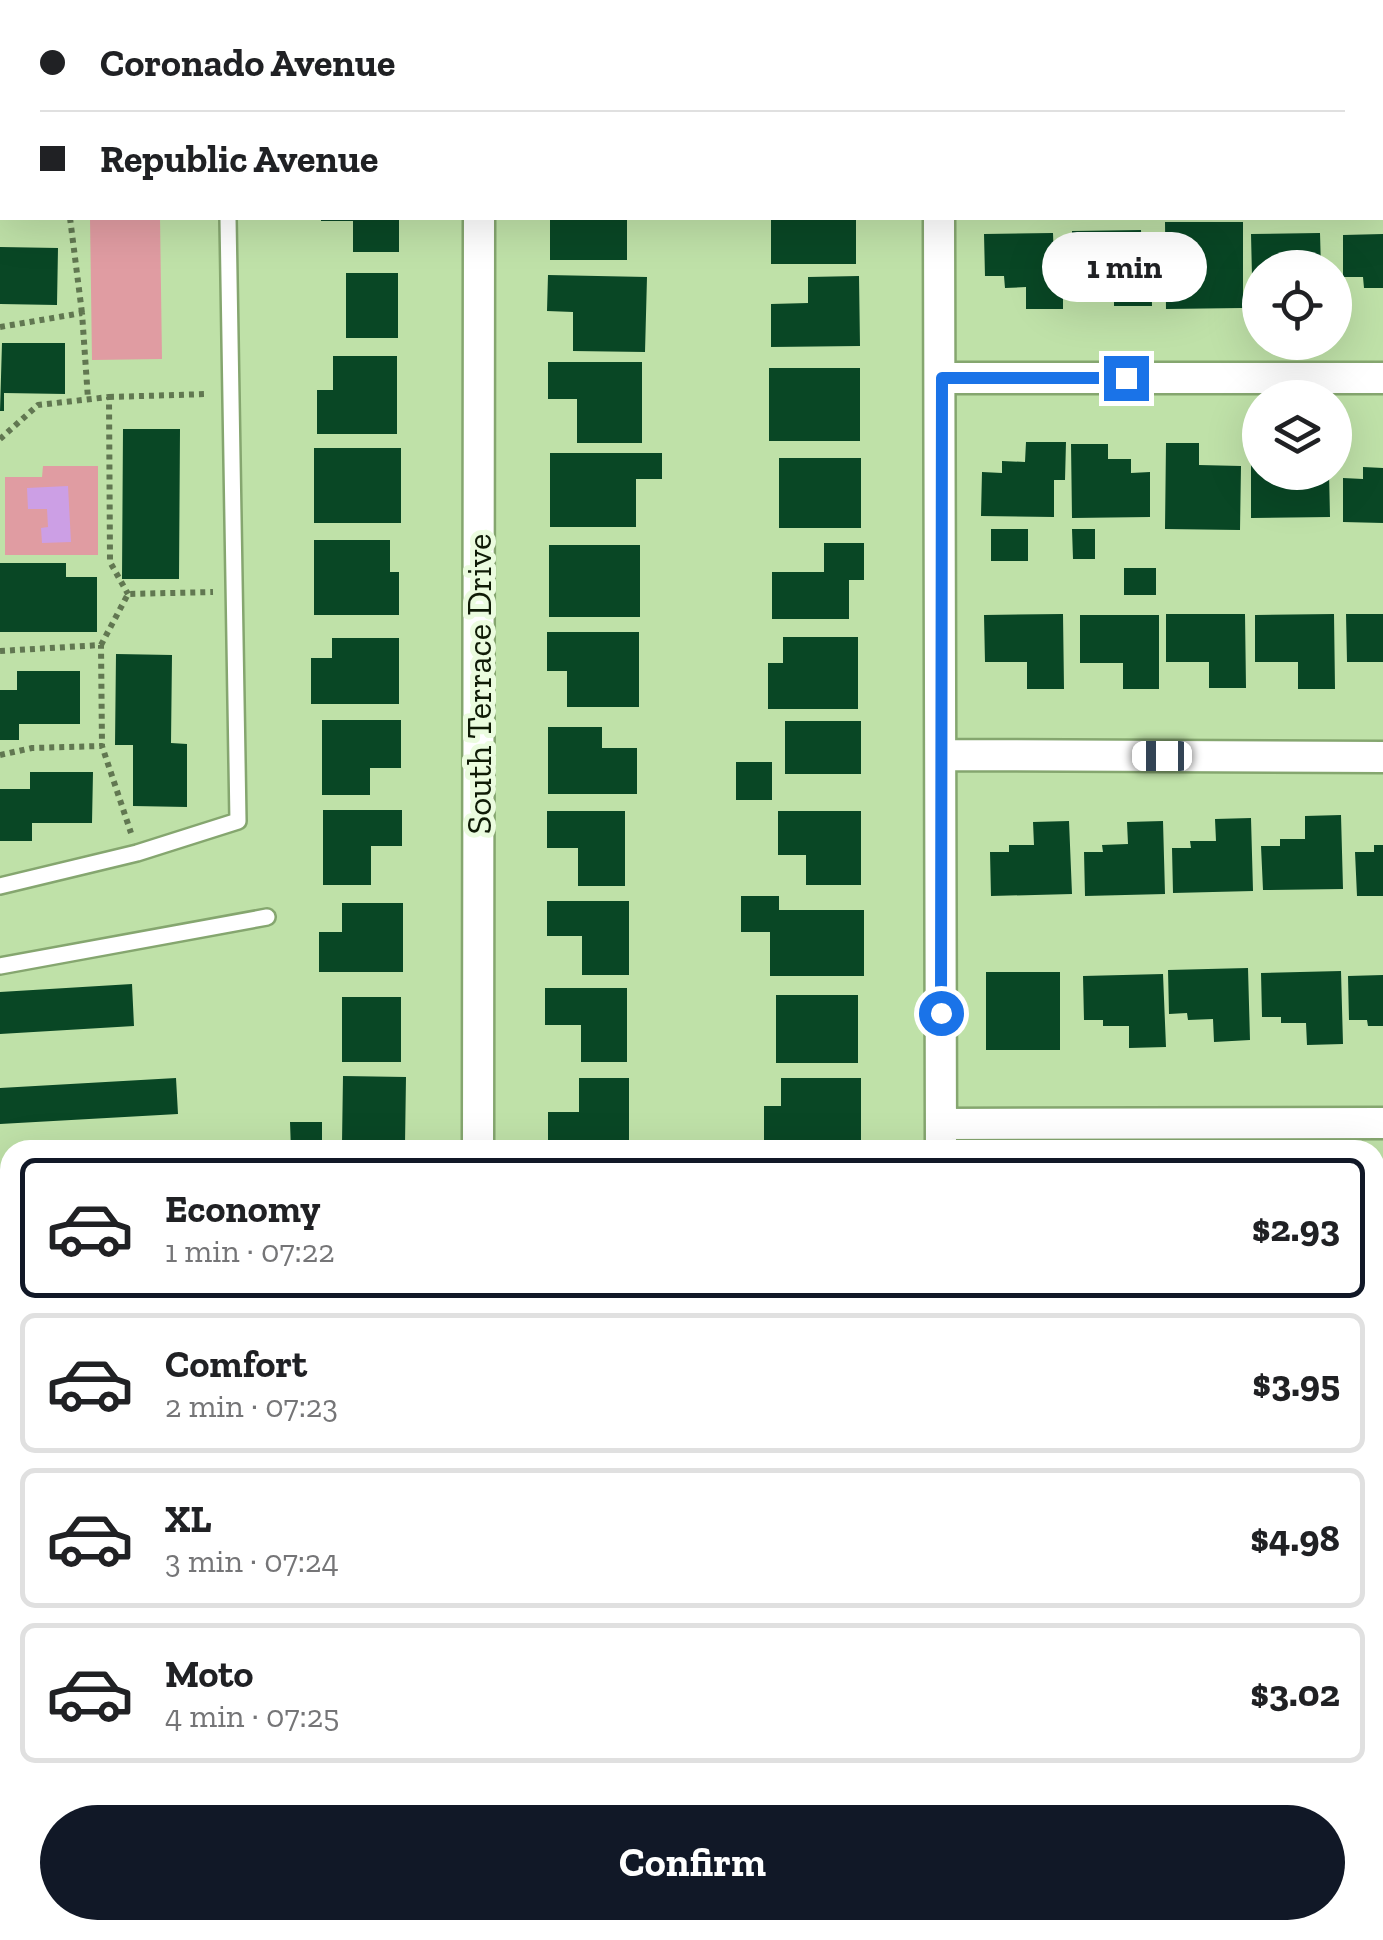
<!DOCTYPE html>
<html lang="en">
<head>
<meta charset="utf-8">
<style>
	body { margin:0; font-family:"Zilla Slab",serif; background:#f2f2f2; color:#202124; height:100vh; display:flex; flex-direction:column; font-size:38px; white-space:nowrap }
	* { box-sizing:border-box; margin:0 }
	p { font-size:32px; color:#757577 }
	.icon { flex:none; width:55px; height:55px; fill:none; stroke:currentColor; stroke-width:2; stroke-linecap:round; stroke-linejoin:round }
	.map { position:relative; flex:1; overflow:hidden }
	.side { position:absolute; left:0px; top:1140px; width:1385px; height:800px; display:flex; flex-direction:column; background:#fff; border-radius:30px 30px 0 0; box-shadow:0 10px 40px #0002 }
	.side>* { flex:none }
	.top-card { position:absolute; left:0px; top:0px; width:1385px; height:220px; box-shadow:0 10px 40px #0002; display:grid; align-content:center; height:220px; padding:0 40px; background:#fff }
	.buttons { position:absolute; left:1242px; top:250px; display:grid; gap:20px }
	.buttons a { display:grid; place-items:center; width:110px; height:110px; border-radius:50%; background:#fff; box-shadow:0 10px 40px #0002; font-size:50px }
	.end { position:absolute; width:45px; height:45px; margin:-22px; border:12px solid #1a73e8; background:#fff; box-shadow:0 0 0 5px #fff }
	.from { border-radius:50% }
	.bubble { position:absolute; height:70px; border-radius:35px; background:#fff; box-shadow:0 10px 40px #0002; font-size:32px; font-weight:700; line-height:70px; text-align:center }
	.car { position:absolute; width:30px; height:60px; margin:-30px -15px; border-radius:12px; box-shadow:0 0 8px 2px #0007; background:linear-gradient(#fff 24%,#345 0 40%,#fff 0 76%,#345 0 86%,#fff 0) }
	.top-card b { display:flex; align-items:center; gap:35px; height:95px; font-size:38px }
	.top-card b+b { border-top:2px solid #e0e0e0 }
	.top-card i { width:25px; height:25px; background:#202124 }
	ul { padding:18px 0 0; list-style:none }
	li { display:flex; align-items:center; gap:30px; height:140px; margin:0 20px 15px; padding:0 20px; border:5px solid #e0e0e0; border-radius:15px }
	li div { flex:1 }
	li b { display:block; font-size:38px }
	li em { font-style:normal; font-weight:700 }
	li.current { border-color:#111827 }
	li>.icon { width:90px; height:90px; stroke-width:1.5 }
	.cta { display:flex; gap:20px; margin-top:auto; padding:20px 40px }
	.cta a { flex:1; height:115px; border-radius:60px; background:#111827; color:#fff; font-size:40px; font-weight:700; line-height:115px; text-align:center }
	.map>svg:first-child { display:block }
	.green { fill:#e09ca2 }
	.water { fill:#cc9fe5 }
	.building { fill:#094725 }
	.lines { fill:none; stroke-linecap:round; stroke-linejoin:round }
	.lane-casing { stroke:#85a66f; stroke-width:20 }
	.street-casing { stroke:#85a66f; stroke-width:35 }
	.secondary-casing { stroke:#85a66f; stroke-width:48 }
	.path { stroke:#617751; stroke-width:6; stroke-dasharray:5 5; stroke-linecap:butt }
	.lane { stroke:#fff; stroke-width:15 }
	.street { stroke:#fff; stroke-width:30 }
	.secondary { stroke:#fff; stroke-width:42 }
	.route { stroke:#1a73e8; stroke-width:12 }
	.labels { text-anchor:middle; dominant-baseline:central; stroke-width:10; stroke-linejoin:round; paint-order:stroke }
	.street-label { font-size:35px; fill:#0f1b06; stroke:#ebfcdf }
</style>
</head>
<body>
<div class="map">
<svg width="1383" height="1940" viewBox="0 0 1383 1940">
	<rect width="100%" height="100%" fill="#bfe1a8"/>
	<path class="green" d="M90 218H160L162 359 92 360Z
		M43 466H98V555H5V477H42Z"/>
	<path class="water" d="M68 486 71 542 42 543 41 528 48 527 47 509H28L27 488Z"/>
	<path class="building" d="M321 218H399V252H353V221H321Z
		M550 218H627V260H550Z
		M856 218V264H771V219Z
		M1165 222H1243V308L1166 309Z
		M1141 230 1142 262H1151L1152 306H1114V285H1093V273L1073 274 1072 231Z
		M1053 233 1054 265H1063V309H1026V287L1005 288 1004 276H985L984 234Z
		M1320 233 1321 268H1260V276H1252L1251 234Z
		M1383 234V288H1364L1363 277H1343V235Z
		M0 247 58 248 57 305 0 304Z
		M346 273H398V338H346Z
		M548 275 647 277 645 352 573 351V312L547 311Z
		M859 276 860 346 771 347V304L808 303V277Z
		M2 343H65V394L4 393V411H0Z
		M333 356H397V434H317V390H333Z
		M548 362H642V443H577V399H548Z
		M769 368H860V441H769Z
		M123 429H180L179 579H122Z
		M1026 442H1066L1065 480H1054V517L981 516 982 472 1002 473V461L1025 462Z
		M1166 443H1199V465L1241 466 1240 530 1165 529Z
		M1071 444H1108V459H1131V473L1150 472V517L1072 518Z
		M1251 444H1260V472H1329L1330 517 1251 518Z
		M314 448H401V523H314Z
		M550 453H662V479H636V527H550Z
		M779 458H861V528H779Z
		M1363 467 1383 468V523L1343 522V478L1363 479Z
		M991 529H1028V561H991Z
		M1072 529H1095V559H1073Z
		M314 540H390V572H399V615H314Z
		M824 543H864V580H849V619H772V572H824Z
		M549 545H640V617H549Z
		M0 563H66V577H97V632H0Z
		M1124 568H1156V595H1124Z
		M1063 614 1064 689H1027V662H985L984 615Z
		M1166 614H1245L1246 688H1209V662H1166Z
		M1334 614 1335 689H1298V662H1255V615Z
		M1346 614H1383V662H1347Z
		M1080 615H1159V689H1123V663H1080Z
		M547 632H639V707H567V671H547Z
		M783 637H858V709H768V663H783Z
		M332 638H399V704H311V658H332Z
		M116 654 172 655 171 743 187 744V807L133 806V745H115Z
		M17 671H80V724H19V740H0V690H17Z
		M322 720H401V768H370V795H322Z
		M785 721H861V774H785Z
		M548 727H602V748H637V794H548Z
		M736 762H772V800H736Z
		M30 772H93L92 823H32V841H0V789H30Z
		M323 810H402V846H371V885H323Z
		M547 811H625V886H578V848H547Z
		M778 811H861V885H806V855H778Z
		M1341 815 1343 889 1263 890 1261 846H1280V839H1305V816Z
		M1251 818 1253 891 1173 893 1172 848H1191L1190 841H1216L1215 819Z
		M1069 821 1072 894 991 896 990 852H1009V845H1034L1033 822Z
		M1163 821 1165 894 1085 896 1084 852H1103L1102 845 1128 844 1127 822Z
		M1374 845H1383V896H1357L1355 852H1374Z
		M741 896H779V910H864V976H770V932H741Z
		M547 901H629V975H582V936H547Z
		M342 903H403V972H319V932H342Z
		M1248 968 1250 1040 1214 1042 1213 1019 1188 1020 1187 1013 1169 1014 1168 970Z
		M1341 971 1343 1044 1307 1045 1306 1023H1281V1017H1262L1261 973Z
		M986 972H1060V1050H986Z
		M1163 974 1166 1047 1129 1048V1026H1103V1020H1084L1083 976Z
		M1383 975V1026H1368L1367 1020H1349L1348 976Z
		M132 984 134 1026 0 1034V992Z
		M545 988H627V1062H581V1025H545Z
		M776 995H858V1063H776Z
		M342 997H401V1062H342Z
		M343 1076 406 1077 405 1144 342 1143Z
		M176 1078 178 1114 0 1124V1088Z
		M579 1078H629V1150H548V1112H579Z
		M781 1078H861V1150H764V1106H781Z
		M290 1122H322V1150H291Z
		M1375 1185H1383V1258H1375Z
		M0 1251H10V1284H0Z
		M1375 1403H1383V1454H1375Z
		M10 1637V1742H0V1638Z
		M0 1793H10V1846H0Z
		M1375 1843H1383V1938H1374Z
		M0 1877H10V1918H0Z
		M357 1930H410V1940H357Z
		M541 1930 629 1932V1940H541Z
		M816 1930H871V1940H816Z
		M996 1930H1063V1940H996Z
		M1289 1930H1331V1940H1289Z"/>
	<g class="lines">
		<g class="lane-casing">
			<path id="lane" d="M0 201 2 200
				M0 886 137 853 238 821 228 218
				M0 966 267 917"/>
		</g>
		<g class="street-casing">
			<path id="street" d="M479 0V2
				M941 2V0
				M939 218 941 1150
				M942 378H1383
				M941 755 1383 757
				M941 1124 1383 1123
				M478 1150 479 218
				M479 1930V1940
				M940 1940V1930"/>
		</g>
		<g class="secondary-casing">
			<path id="secondary" d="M1375 1554H1383
				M0 1575H10"/>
		</g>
		<path class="path" d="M70 218 82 313
			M0 327 82 313 88 399
			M109 397 208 394
			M0 439 38 405 109 397 110 562 128 594
			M101 645 128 594 213 592
			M0 651 101 645 102 746
			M0 755 32 748 102 746 131 833"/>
		<use href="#lane" class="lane"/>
		<use href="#street" class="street"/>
		<use href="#secondary" class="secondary"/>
	</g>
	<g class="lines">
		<path class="route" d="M941 1013 942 378H1126"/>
	</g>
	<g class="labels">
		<g class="street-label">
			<text transform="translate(479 684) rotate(-90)">South Terrace Drive</text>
		</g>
	</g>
</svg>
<div class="buttons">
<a><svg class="icon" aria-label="locate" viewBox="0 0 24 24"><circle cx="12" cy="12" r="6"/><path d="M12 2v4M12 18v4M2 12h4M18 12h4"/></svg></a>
<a><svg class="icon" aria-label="layers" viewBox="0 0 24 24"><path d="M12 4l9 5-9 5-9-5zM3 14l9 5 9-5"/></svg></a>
</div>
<i class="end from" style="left:941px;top:1013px"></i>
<i class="end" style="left:1126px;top:378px"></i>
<div class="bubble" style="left:1042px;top:232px;width:165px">1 min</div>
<i class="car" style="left:1162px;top:756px;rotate:270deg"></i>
<div class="top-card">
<b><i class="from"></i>Coronado Avenue</b>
<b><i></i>Republic Avenue</b>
</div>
<section class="side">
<ul>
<li class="current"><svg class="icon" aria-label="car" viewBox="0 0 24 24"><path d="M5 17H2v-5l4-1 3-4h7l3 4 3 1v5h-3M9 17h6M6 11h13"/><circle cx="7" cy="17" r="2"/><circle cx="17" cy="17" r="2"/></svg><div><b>Economy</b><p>1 min · 07:22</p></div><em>$2.93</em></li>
<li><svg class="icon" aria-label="car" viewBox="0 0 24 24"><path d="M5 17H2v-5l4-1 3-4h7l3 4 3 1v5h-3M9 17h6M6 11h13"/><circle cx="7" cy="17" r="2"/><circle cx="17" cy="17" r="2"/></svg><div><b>Comfort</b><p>2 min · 07:23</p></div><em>$3.95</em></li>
<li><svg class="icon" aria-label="car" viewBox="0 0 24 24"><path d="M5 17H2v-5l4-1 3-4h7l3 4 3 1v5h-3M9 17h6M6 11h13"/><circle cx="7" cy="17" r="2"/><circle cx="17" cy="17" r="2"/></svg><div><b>XL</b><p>3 min · 07:24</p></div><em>$4.98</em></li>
<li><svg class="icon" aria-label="car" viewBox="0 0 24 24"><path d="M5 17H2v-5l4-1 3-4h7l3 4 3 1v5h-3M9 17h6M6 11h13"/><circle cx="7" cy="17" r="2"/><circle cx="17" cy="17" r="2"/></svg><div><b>Moto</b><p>4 min · 07:25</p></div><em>$3.02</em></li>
</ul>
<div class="cta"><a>Confirm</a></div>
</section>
</div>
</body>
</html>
